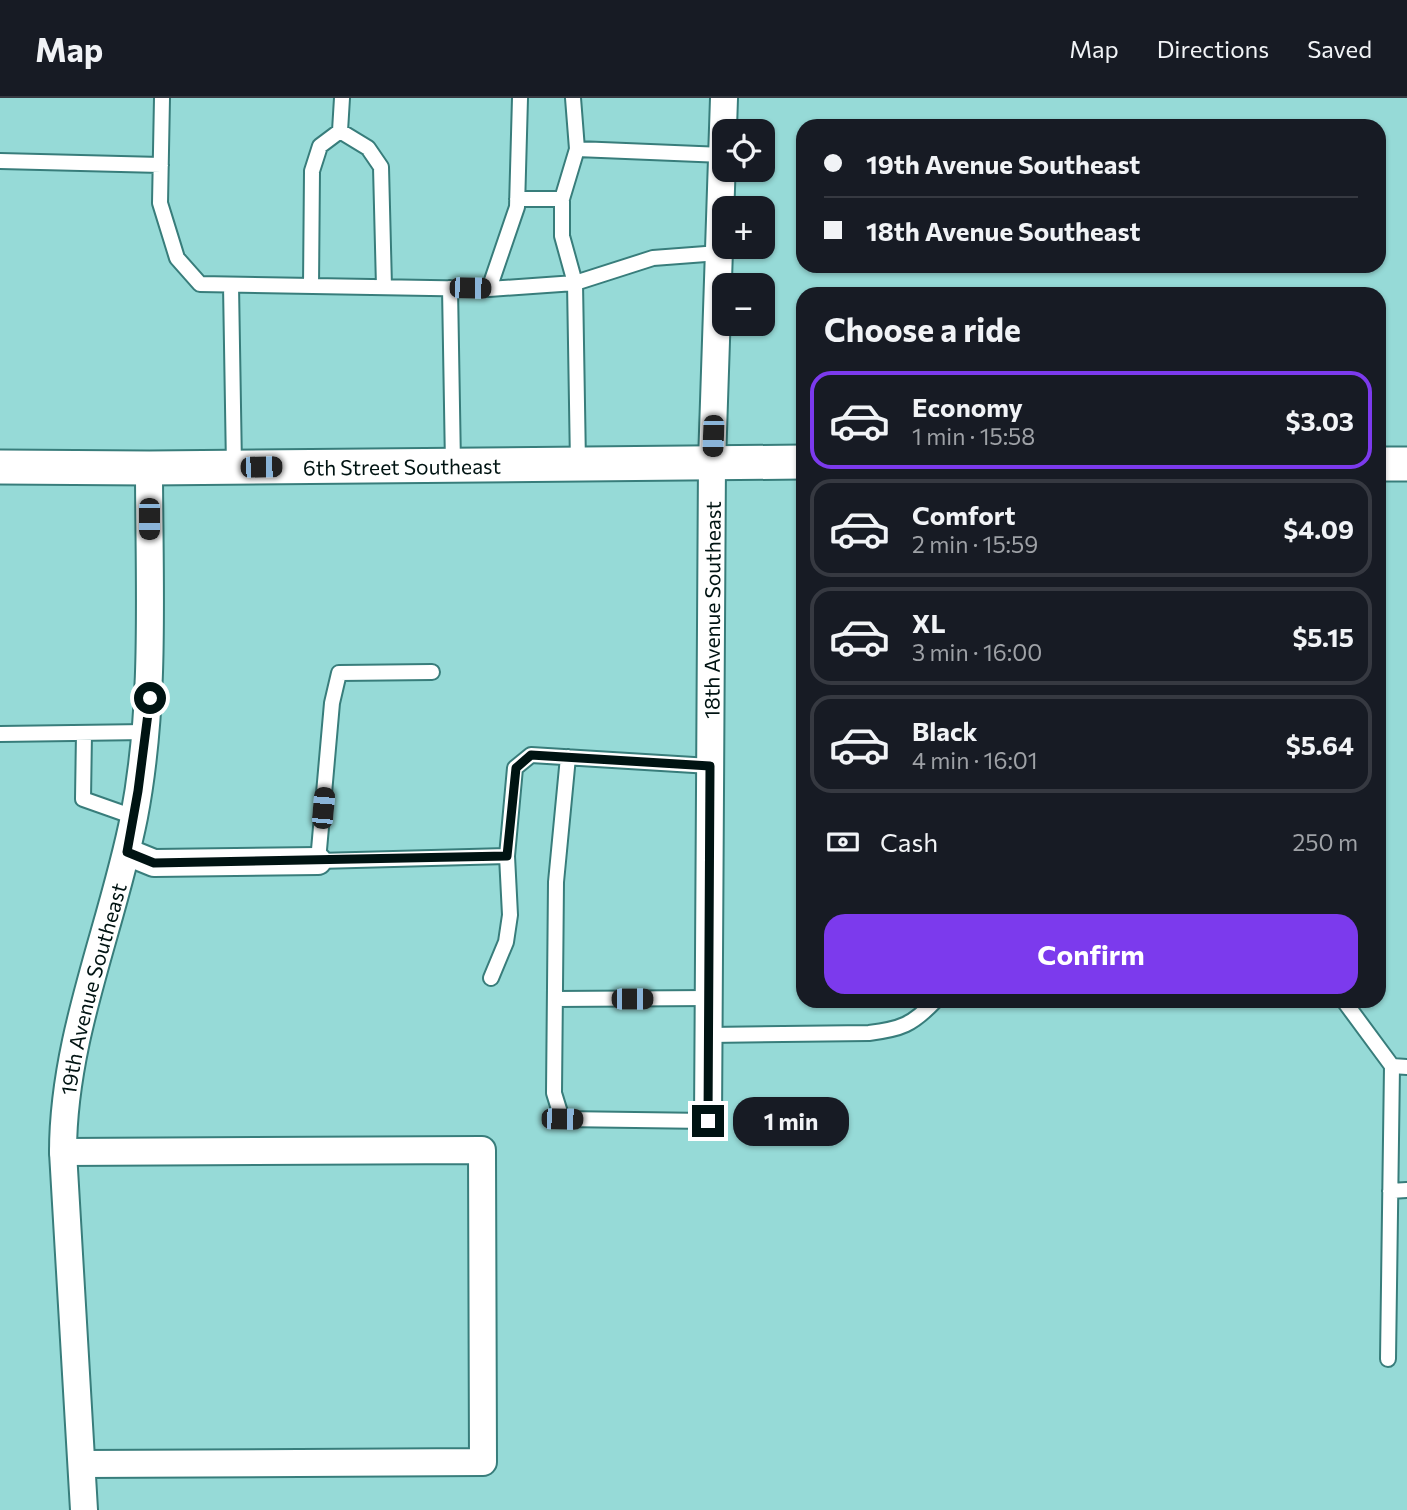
<!DOCTYPE html>
<html lang="en">
<head>
<meta charset="utf-8">
<style>
	body { margin:0; font-family:Commissioner,sans-serif; background:#242831; color:#f1f3f6; height:100vh; display:flex; flex-direction:column; font-size:26px; white-space:nowrap }
	* { box-sizing:border-box; margin:0 }
	p { font-size:23px; color:#9ea1a6 }
	.icon { flex:none; width:38px; height:38px; fill:none; stroke:currentColor; stroke-width:2; stroke-linecap:round; stroke-linejoin:round }
	.map { position:relative; flex:1; overflow:hidden }
	.details { position:absolute; left:796px; top:189px; width:590px; height:721px; display:flex; flex-direction:column; background:#171b24; border-radius:21px; box-shadow:0 2px 5px #0004 }
	.details>* { flex:none }
	.banner { position:absolute; left:796px; top:21px; width:590px; height:154px; border-radius:21px; box-shadow:0 2px 5px #0004; display:grid; align-content:center; height:154px; padding:0 28px; background:#171b24 }
	.controls { position:absolute; left:712px; top:21px; display:grid; gap:14px }
	.controls a { display:grid; place-items:center; width:63px; height:63px; border-radius:14px; background:#171b24; box-shadow:0 2px 5px #0004; font-size:35px }
	.end { position:absolute; width:32px; height:32px; margin:-16px; border:9px solid #001312; background:#fff; box-shadow:0 0 0 4px #fff }
	.from { border-radius:50% }
	.bubble { position:absolute; height:49px; border-radius:21px; background:#171b24; box-shadow:0 2px 5px #0004; font-size:23px; font-weight:700; line-height:49px; text-align:center }
	.car { position:absolute; width:21px; height:42px; margin:-21px -10px; border-radius:9px; box-shadow:0 0 5px 2px #0007; background:linear-gradient(#222 24%,#8ab4d8 0 40%,#222 0 76%,#8ab4d8 0 86%,#222 0) }
	.banner b { display:flex; align-items:center; gap:24px; height:66px; font-size:26px }
	.banner b+b { border-top:2px solid #363941 }
	.banner i { width:18px; height:18px; background:#f1f3f6 }
	ul { padding:0; list-style:none }
	li { display:flex; align-items:center; gap:21px; height:98px; margin:0 14px 10px; padding:0 14px; border:4px solid #363941; border-radius:21px }
	li div { flex:1 }
	li b { display:block; font-size:26px }
	li em { font-style:normal; font-weight:700 }
	li.active { border-color:#7c3aed }
	li>.icon { width:63px; height:63px; stroke-width:1.5 }
	h2 { padding:0 28px; font-size:32px; line-height:84px }
	.pay { display:flex; align-items:center; gap:18px; height:77px; padding:0 28px; font-size:26px }
	.pay p { margin-inline-start:auto }
	.button { display:flex; gap:14px; margin-top:auto; padding:14px 28px }
	.button a { flex:1; height:80px; border-radius:21px; background:#7c3aed; color:#fff; font-size:28px; font-weight:700; line-height:80px; text-align:center }
	header { display:flex; align-items:center; gap:42px; box-sizing:border-box; height:98px; padding:0 35px; background:#171b24; border-bottom:2px solid #363941 }
	header strong { font-size:33px }
	nav { display:flex; gap:38px; margin-inline-start:auto; font-size:24px }
	.map>svg:first-child { display:block }
	.lines { fill:none; stroke-linecap:round; stroke-linejoin:round }
	.service-casing { stroke:#387d7b; stroke-width:18 }
	.minor-casing { stroke:#387d7b; stroke-width:30 }
	.tertiary-casing { stroke:#387d7b; stroke-width:37 }
	.service { stroke:#fff; stroke-width:14 }
	.minor { stroke:#fff; stroke-width:26 }
	.tertiary { stroke:#fff; stroke-width:33 }
	.route { stroke:#001312; stroke-width:9 }
	.labels { text-anchor:middle; dominant-baseline:central; stroke-width:6; stroke-linejoin:round; paint-order:stroke }
	.street-label { font-size:21px; fill:#001312; stroke:#d3f4f2 }
</style>
</head>
<body>
<header>
<strong>Map</strong>
<nav><a>Map</a><a>Directions</a><a>Saved</a></nav>
</header>
<div class="map">
<svg width="1407" height="1412" viewBox="0 0 1407 1412">
	<rect width="100%" height="100%" fill="#96dad7"/>
	<g class="lines">
		<g class="service-casing">
			<path id="service" d="M162 0 160 105 177 160 200 186 489 191
				M342 0 340 33 368 50 381 69 384 189
				M520 0 517 109 489 191 575 185 653 160 719 155
				M573 0 577 51 723 57
				M0 63 161 67
				M517 101H562L577 51
				M562 101V138L575 185 578 366
				M231 187 234 369
				M311 188 312 73 320 48 340 33
				M450 190 453 367
				M432 574 339 575 332 605 318 763 507 758 515 670 531 657 710 668
				M84 635 83 701 134 719
				M0 636 146 634
				M568 659 556 784 554 995 562 1021 708 1023
				M491 880 506 844 510 817 507 758
				M555 901 709 900
				M1344 903 1392 968 1407 969
				M709 937 869 935C901 931 912 927 935 903
				M1390 1093 1407 1092
				M1388 1261 1392 968"/>
		</g>
		<g class="minor-casing">
			<g id="minor">
				<path d="M127 754 154 765 318 763"/>
				<path id="s1" d="M708 1023 712 364 724 0"/>
				<path d="M63 1054 482 1052 483 1364 82 1366"/>
				<path id="s2" d="M84 1412 63 1054C63 939 112 830 134 719 156 604 149 487 149 370"/>
			</g>
		</g>
		<g class="tertiary-casing">
			<g id="tertiary">
				<path d="M1379 366H1407"/>
				<path id="s3" d="M0 369 149 370 803 364"/>
			</g>
		</g>
		<use href="#service" class="service"/>
		<use href="#minor" class="minor"/>
		<use href="#tertiary" class="tertiary"/>
	</g>
	<g class="lines">
		<path class="route" d="M150 600 138 693 127 754 154 765 507 758 516 670 531 657 710 668 708 1023"/>
	</g>
	<g class="labels">
		<g class="street-label">
			<text stroke="none"><textPath href="#s3" startOffset="402">6th Street Southeast</textPath></text>
			<text stroke="none"><textPath href="#s1" startOffset="511">18th Avenue Southeast</textPath></text>
			<text stroke="none"><textPath href="#s2" startOffset="525">19th Avenue Southeast</textPath></text>
		</g>
	</g>
</svg>
<div class="controls">
<a><svg class="icon" aria-label="locate" viewBox="0 0 24 24"><circle cx="12" cy="12" r="6"/><path d="M12 2v4M12 18v4M2 12h4M18 12h4"/></svg></a>
<a>+</a>
<a>−</a>
</div>
<i class="end from" style="left:150px;top:600px"></i>
<i class="end" style="left:708px;top:1023px"></i>
<div class="bubble" style="left:733px;top:999px;width:116px">1 min</div>
<i class="car" style="left:470px;top:190px;rotate:91deg"></i>
<i class="car" style="left:713px;top:338px;rotate:182deg"></i>
<i class="car" style="left:261px;top:369px;rotate:89deg"></i>
<i class="car" style="left:149px;top:421px;rotate:180deg"></i>
<i class="car" style="left:323px;top:710px;rotate:5deg"></i>
<i class="car" style="left:632px;top:901px;rotate:90deg"></i>
<i class="car" style="left:562px;top:1021px;rotate:91deg"></i>
<div class="banner">
<b><i class="from"></i>19th Avenue Southeast</b>
<b><i></i>18th Avenue Southeast</b>
</div>
<section class="details">
<h2>Choose a ride</h2>
<ul>
<li class="active"><svg class="icon" aria-label="car" viewBox="0 0 24 24"><path d="M5 17H2v-5l4-1 3-4h7l3 4 3 1v5h-3M9 17h6M6 11h13"/><circle cx="7" cy="17" r="2"/><circle cx="17" cy="17" r="2"/></svg><div><b>Economy</b><p>1 min · 15:58</p></div><em>$3.03</em></li>
<li><svg class="icon" aria-label="car" viewBox="0 0 24 24"><path d="M5 17H2v-5l4-1 3-4h7l3 4 3 1v5h-3M9 17h6M6 11h13"/><circle cx="7" cy="17" r="2"/><circle cx="17" cy="17" r="2"/></svg><div><b>Comfort</b><p>2 min · 15:59</p></div><em>$4.09</em></li>
<li><svg class="icon" aria-label="car" viewBox="0 0 24 24"><path d="M5 17H2v-5l4-1 3-4h7l3 4 3 1v5h-3M9 17h6M6 11h13"/><circle cx="7" cy="17" r="2"/><circle cx="17" cy="17" r="2"/></svg><div><b>XL</b><p>3 min · 16:00</p></div><em>$5.15</em></li>
<li><svg class="icon" aria-label="car" viewBox="0 0 24 24"><path d="M5 17H2v-5l4-1 3-4h7l3 4 3 1v5h-3M9 17h6M6 11h13"/><circle cx="7" cy="17" r="2"/><circle cx="17" cy="17" r="2"/></svg><div><b>Black</b><p>4 min · 16:01</p></div><em>$5.64</em></li>
</ul>
<div class="pay"><svg class="icon" aria-label="cash" viewBox="0 0 24 24"><path d="M3 7h18v10H3z"/><circle cx="12" cy="12" r="2"/></svg>Cash<p>250 m</p></div>
<div class="button"><a>Confirm</a></div>
</section>
</div>
</body>
</html>
